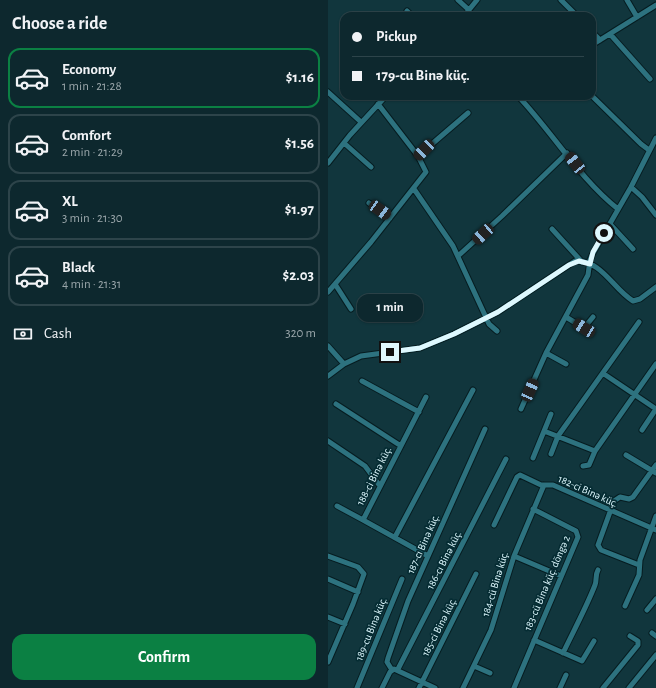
<!DOCTYPE html>
<html lang="en">
<head>
<meta charset="utf-8">
<style>
	body { margin:0; font-family:"Alegreya Sans",sans-serif; background:#1b343a; color:#f1f3f6; height:100vh; display:flex; flex-direction:column; font-size:15px; white-space:nowrap }
	* { box-sizing:border-box; margin:0 }
	p { font-size:13px; color:#9aa6aa }
	.icon { flex:none; width:22px; height:22px; fill:none; stroke:currentColor; stroke-width:2; stroke-linecap:round; stroke-linejoin:round }
	.map { position:relative; flex:1; overflow:hidden }
	.panel { display:flex; flex-direction:column; background:#0d282e; width:328px }
	.panel>* { flex:none }
	.banner { position:absolute; left:12px; top:12px; width:256px; height:88px; border-radius:12px; box-shadow:0 1px 3px #0004,0 0 0 1px #2d444a; display:grid; align-content:center; height:88px; padding:0 12px; background:#0d282e }
	.end { position:absolute; width:18px; height:18px; margin:-9px; border:5px solid #def8fe; background:#111; box-shadow:0 0 0 2px #111 }
	.from { border-radius:50% }
	.bubble { position:absolute; height:28px; border-radius:12px; background:#0d282e; box-shadow:0 1px 3px #0004,0 0 0 1px #2d444a; font-size:13px; font-weight:700; line-height:28px; text-align:center }
	.car { position:absolute; width:12px; height:24px; margin:-12px -6px; border-radius:5px; box-shadow:0 0 3px 1px #0007; background:linear-gradient(#222 24%,#8ab4d8 0 40%,#222 0 76%,#8ab4d8 0 86%,#222 0) }
	.banner b { display:flex; align-items:center; gap:14px; height:38px; font-size:15px }
	.banner b+b { border-top:1px solid #2d444a }
	.banner i { width:10px; height:10px; background:#f1f3f6 }
	ul { padding:0; list-style:none }
	li { display:flex; align-items:center; gap:12px; height:60px; margin:0 8px 6px; padding:0 4px; border:2px solid #2d444a; border-radius:12px }
	li div { flex:1 }
	li b { display:block; font-size:15px }
	li em { font-style:normal; font-weight:700 }
	li.active { border-color:#0b8043 }
	li>.icon { width:36px; height:36px; stroke-width:1.5 }
	h2 { padding:0 12px; font-size:18px; line-height:48px }
	.pay { display:flex; align-items:center; gap:10px; height:44px; padding:0 12px; font-size:15px }
	.pay p { margin-inline-start:auto }
	.cta { display:flex; gap:8px; margin-top:auto; padding:8px 12px }
	.cta a { flex:1; height:46px; border-radius:12px; background:#0b8043; color:#fff; font-size:16px; font-weight:700; line-height:46px; text-align:center }
	main { display:flex; flex:1; min-height:0 }
	.map>svg:first-child { display:block }
	.lines { fill:none; stroke-linecap:round; stroke-linejoin:round }
	.minor-casing { stroke:#061c20; stroke-width:7 }
	.minor { stroke:#2d727f; stroke-width:5 }
	.route { stroke:#def8fe; stroke-width:5 }
	.labels { text-anchor:middle; dominant-baseline:central; stroke-width:3.5; stroke-linejoin:round; paint-order:stroke }
	.street-label { font-size:11px; fill:#def8fe; stroke:#052c33 }
</style>
</head>
<body>
<main>
<section class="panel">
<h2>Choose a ride</h2>
<ul>
<li class="active"><svg class="icon" aria-label="car" viewBox="0 0 24 24"><path d="M5 17H2v-5l4-1 3-4h7l3 4 3 1v5h-3M9 17h6M6 11h13"/><circle cx="7" cy="17" r="2"/><circle cx="17" cy="17" r="2"/></svg><div><b>Economy</b><p>1 min · 21:28</p></div><em>$1.16</em></li>
<li><svg class="icon" aria-label="car" viewBox="0 0 24 24"><path d="M5 17H2v-5l4-1 3-4h7l3 4 3 1v5h-3M9 17h6M6 11h13"/><circle cx="7" cy="17" r="2"/><circle cx="17" cy="17" r="2"/></svg><div><b>Comfort</b><p>2 min · 21:29</p></div><em>$1.56</em></li>
<li><svg class="icon" aria-label="car" viewBox="0 0 24 24"><path d="M5 17H2v-5l4-1 3-4h7l3 4 3 1v5h-3M9 17h6M6 11h13"/><circle cx="7" cy="17" r="2"/><circle cx="17" cy="17" r="2"/></svg><div><b>XL</b><p>3 min · 21:30</p></div><em>$1.97</em></li>
<li><svg class="icon" aria-label="car" viewBox="0 0 24 24"><path d="M5 17H2v-5l4-1 3-4h7l3 4 3 1v5h-3M9 17h6M6 11h13"/><circle cx="7" cy="17" r="2"/><circle cx="17" cy="17" r="2"/></svg><div><b>Black</b><p>4 min · 21:31</p></div><em>$2.03</em></li>
</ul>
<div class="pay"><svg class="icon" aria-label="cash" viewBox="0 0 24 24"><path d="M3 7h18v10H3z"/><circle cx="12" cy="12" r="2"/></svg>Cash<p>320 m</p></div>
<div class="cta"><a>Confirm</a></div>
</section>
<div class="map">
<svg width="328" height="688" viewBox="0 0 328 688">
	<rect width="100%" height="100%" fill="#11363d"/>
	<g class="lines">
		<g class="minor-casing">
			<path id="minor" d="M130 0 141 10
				M233 0 249 16
				M299 0 309 17
				M79 11 84 16
				M136 16 149 0
				M264 32 272 40
				M282 34 322 79
				M264 45 328 5
				M0 92 33 122
				M190 96C224 132 252 179 290 209
				M264 96 313 144 321 150
				M16 143 43 167
				M90 156 140 113
				M0 163 22 135 58 96
				M303 187 314 197 328 215
				M86 189 125 246 161 324 169 331
				M41 203 62 218
				M282 224 305 249
				M224 229 254 262
				M130 256 174 216 239 153
				M7 284 23 309
				M0 292 43 242 98 172 90 156 50 104
				M238 317 256 328 265 317
				M0 346 16 364
				M218 353 238 364
				M276 374 328 409
				M0 376 16 364 33 356 92 348 126 334 170 312 247 261C274 260 285 289 305 301L312 299 328 287
				M34 381 91 412
				M98 397 35 520 100 556
				M8 404 73 446
				M193 409 218 353 260 275 262 260 265 253 303 187 328 138
				M314 430 328 409
				M216 431 267 451 328 364
				M0 441 37 466 52 486
				M223 454 230 436 311 322
				M298 455 328 473
				M205 458 223 414
				M255 466 261 465 267 451
				M9 506 35 520
				M166 525 189 477 192 475 213 485H225L328 530
				M67 537 145 390
				M0 556 30 567 36 574 25 604 0 662
				M186 556 233 576
				M311 565 273 550 270 545 286 501 292 497 301 499 305 497 328 465
				M0 579 30 592
				M297 606 311 575 312 560 328 516
				M319 610 328 599
				M0 617 17 624
				M324 633 328 636
				M206 640 254 661 266 641
				M235 653C246 630 258 608 267 585 269 580 267 575 270 570
				M146 666 162 673
				M70 669 178 459
				M64 670 59 662 60 658 80 601 157 429
				M29 688 74 579
				M54 688 62 672 66 669 107 688
				M91 688 148 574
				M135 688 163 630 186 556 216 485
				M186 688 250 537 248 531 205 509
				M232 688 238 675
				M275 688 310 645V641L302 636
				M301 688 328 655"/>
		</g>
		<use href="#minor" class="minor"/>
	</g>
	<g class="lines">
		<path class="route" d="M62 352 92 348 126 334 170 312 241 265 251 261 262 264 265 252 276 233"/>
	</g>
	<g class="labels">
		<g class="street-label">
			<text transform="translate(46 476) rotate(-63)">188-ci Binə küç.</text>
			<text transform="translate(260 491) rotate(24)">182-ci Binə küç.</text>
			<text transform="translate(95 544) rotate(-66)">187-cı Binə küç.</text>
			<text transform="translate(116 560) rotate(-63)">186-cı Binə küç.</text>
			<text transform="translate(219 583) rotate(-67)">183-cü Binə küç. döngə 2</text>
			<text transform="translate(167 584) rotate(-73)">184-cü Binə küç.</text>
			<text transform="translate(111 627) rotate(-63)">185-ci Binə küç.</text>
			<text transform="translate(43 629) rotate(-68)">189-cu Binə küç.</text>
		</g>
	</g>
</svg>
<i class="end from" style="left:276px;top:233px"></i>
<i class="end" style="left:62px;top:352px"></i>
<div class="bubble" style="left:29px;top:294px;width:66px">1 min</div>
<i class="car" style="left:96px;top:150px;rotate:225deg"></i>
<i class="car" style="left:247px;top:163px;rotate:322deg"></i>
<i class="car" style="left:52px;top:210px;rotate:125deg"></i>
<i class="car" style="left:155px;top:234px;rotate:228deg"></i>
<i class="car" style="left:256px;top:328px;rotate:302deg"></i>
<i class="car" style="left:202px;top:390px;rotate:24deg"></i>
<div class="banner">
<b><i class="from"></i>Pickup</b>
<b><i></i>179-cu Binə küç.</b>
</div>
</div>
</main>
</body>
</html>
